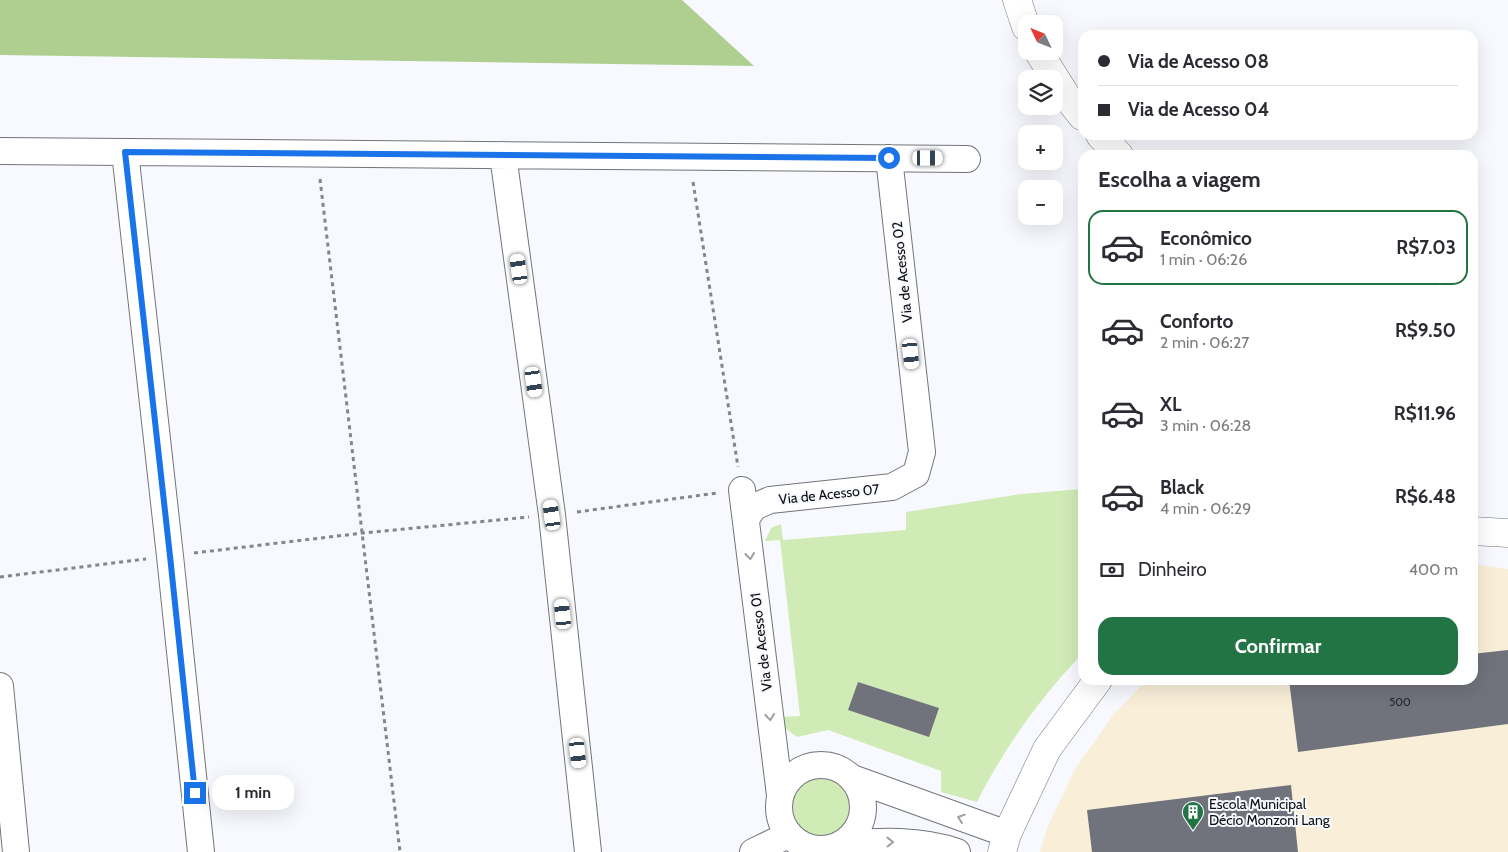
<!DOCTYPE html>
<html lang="pt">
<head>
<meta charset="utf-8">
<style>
	body { margin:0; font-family:Cabin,sans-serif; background:#f7f7f7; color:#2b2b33; height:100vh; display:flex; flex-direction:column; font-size:19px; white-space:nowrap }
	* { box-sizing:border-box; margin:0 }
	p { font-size:16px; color:#7c7c81 }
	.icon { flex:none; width:28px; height:28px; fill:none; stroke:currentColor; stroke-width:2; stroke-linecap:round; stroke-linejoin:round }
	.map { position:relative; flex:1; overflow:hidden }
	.side { position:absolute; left:1078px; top:150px; width:400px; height:535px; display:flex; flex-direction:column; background:#fff; border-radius:15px; box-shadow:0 5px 20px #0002 }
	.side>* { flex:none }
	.hud { position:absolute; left:1078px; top:30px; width:400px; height:110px; border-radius:15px; box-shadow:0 5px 20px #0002; display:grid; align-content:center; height:110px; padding:0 20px; background:#fff }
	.needle { width:32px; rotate:313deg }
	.controls { position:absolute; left:1018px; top:15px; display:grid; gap:10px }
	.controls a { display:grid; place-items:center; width:45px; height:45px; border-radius:10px; background:#fff; box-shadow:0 5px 20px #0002; font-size:25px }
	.end { position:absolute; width:22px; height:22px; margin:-11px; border:6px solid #1a73e8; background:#fff; box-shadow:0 0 0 2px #fff }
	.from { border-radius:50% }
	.bubble { position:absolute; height:35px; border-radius:15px; background:#fff; box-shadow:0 5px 20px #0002; font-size:16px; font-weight:700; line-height:35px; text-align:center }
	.car { position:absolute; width:15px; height:30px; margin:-15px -8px; border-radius:6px; box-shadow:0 0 4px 1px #0007; background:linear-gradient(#fff 24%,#345 0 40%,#fff 0 76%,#345 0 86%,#fff 0) }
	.hud b { display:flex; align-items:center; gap:18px; height:48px; font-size:19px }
	.hud b+b { border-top:1px solid #e1e1e2 }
	.hud i { width:12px; height:12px; background:#2b2b33 }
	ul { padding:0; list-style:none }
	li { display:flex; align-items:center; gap:15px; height:75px; margin:0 10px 8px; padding:0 10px; border:2px solid transparent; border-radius:15px }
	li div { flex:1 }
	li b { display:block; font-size:19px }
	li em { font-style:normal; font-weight:700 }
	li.on { border-color:#237445 }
	li>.icon { width:45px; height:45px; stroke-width:1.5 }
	h2 { padding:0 20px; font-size:22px; line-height:60px }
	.pay { display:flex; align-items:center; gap:12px; height:55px; padding:0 20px; font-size:19px }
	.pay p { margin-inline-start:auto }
	.button { display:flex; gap:10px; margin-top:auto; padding:10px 20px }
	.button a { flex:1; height:58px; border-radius:15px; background:#237445; color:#fff; font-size:20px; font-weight:700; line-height:58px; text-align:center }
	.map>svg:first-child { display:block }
	.education { fill:#f9efd9 }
	.green { fill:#d1ebb7 }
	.forest { fill:#afcf90 }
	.building { fill:#70737b }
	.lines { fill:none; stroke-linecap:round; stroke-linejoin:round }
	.street-casing { stroke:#71747b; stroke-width:28 }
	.secondary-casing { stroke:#71747b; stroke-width:29 }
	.path { stroke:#848589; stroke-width:3; stroke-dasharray:4 4; stroke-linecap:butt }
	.street { stroke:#fff; stroke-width:26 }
	.secondary { stroke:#fff; stroke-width:28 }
	.oneway { stroke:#9e9e9f }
	.route { stroke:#1a73e8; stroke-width:6 }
	.labels { text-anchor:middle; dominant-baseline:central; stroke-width:4; stroke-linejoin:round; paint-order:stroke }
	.number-label { font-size:11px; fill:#25262b }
	.street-label { font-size:14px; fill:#0c0d10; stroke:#f7f9fe }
	.poi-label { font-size:14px; fill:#0c0d10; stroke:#f7f9fe; text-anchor:start }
</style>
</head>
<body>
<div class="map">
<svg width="1508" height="852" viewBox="0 0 1508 852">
	<rect width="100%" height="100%" fill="#f7f9fe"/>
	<path class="education" d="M1473 564 1508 569V852H1040L1047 828 1075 769 1113 715 1147 680H1472Z"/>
	<path class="green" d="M1082 489V654C1041 697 1004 748 977 802L941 792V771L828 730 797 737 785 728 782 717 800 716 780 540 765 541 771 528 781 524 783 540 906 530V512L1021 494Z
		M787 808a34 34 0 1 1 68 0a34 34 0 1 1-68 0Z"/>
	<path class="forest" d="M0 0H682L754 66 0 55Z"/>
	<path class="building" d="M1508 650V724L1298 752 1289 680H1472V654Z
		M858 682 939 708 929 737 848 710Z
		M1291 785 1298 852H1092L1087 810Z"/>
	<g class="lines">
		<g class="street-casing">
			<path id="street" d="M0 151 967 159
				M125 152 170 556 201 852
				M503 155 552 515 588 852
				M742 490 780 795
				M746 519 754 507 770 500 892 487 916 474 922 452 889 158
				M0 686 16 852
				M779 807a42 42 0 1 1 84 0a42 42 0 1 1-84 0Z
				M852 778 1007 834
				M841 844C880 841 920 839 957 852
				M753 852 788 835"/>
		</g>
		<g class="secondary-casing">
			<path id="secondary" d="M1017 0 1026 27
				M1038 51 1067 97 1082 116
				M1100 135 1119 155
				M1472 531 1508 533
				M1002 852 1007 834 1047 749 1098 680"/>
		</g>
		<path class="path" d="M320 179 400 852
			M693 182 738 467
			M577 512 717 493
			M194 553 363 533 529 517
			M0 577 146 559"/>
		<use href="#street" class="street"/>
		<use href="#secondary" class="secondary"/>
	</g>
	<defs><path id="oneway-chevron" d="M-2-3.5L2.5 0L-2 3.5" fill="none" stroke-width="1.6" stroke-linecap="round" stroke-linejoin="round" transform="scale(1.25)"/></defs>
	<g class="oneway">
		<use href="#oneway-chevron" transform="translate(750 556) rotate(83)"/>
		<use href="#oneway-chevron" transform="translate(770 717) rotate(83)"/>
		<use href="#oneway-chevron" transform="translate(961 818) rotate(-161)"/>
		<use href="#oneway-chevron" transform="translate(890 842) rotate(-1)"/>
	</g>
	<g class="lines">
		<path class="route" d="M195 793 170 556 125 152 889 158"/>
	</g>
	<defs>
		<g id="building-pin" transform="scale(1.125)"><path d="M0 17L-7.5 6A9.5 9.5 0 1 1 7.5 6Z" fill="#237445" stroke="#f7f9fe"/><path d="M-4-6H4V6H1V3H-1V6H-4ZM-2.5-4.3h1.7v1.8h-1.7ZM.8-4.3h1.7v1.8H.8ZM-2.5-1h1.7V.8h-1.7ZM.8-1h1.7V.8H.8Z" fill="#fff"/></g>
	</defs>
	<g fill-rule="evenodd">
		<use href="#building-pin" x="1193" y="812"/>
	</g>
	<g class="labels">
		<g class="number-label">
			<text x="1400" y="702">500</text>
		</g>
		<g class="street-label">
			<text transform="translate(902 272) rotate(-96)">Via de Acesso 02</text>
			<text transform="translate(829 494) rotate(-6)">Via de Acesso 07</text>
			<text transform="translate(761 642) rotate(-97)">Via de Acesso 01</text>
		</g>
		<g class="poi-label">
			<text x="1209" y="804">Escola Municipal<tspan x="1209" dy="16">Décio Monzoni Lang</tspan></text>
		</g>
	</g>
</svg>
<div class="controls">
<a><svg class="needle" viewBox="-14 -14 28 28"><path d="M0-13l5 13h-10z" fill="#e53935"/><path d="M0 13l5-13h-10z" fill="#7c7c81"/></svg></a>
<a><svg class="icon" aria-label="layers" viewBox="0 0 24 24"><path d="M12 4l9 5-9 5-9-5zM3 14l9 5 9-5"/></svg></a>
<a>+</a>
<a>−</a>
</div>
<i class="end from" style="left:889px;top:158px"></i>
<i class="end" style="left:195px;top:793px"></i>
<div class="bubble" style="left:212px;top:775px;width:82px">1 min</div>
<i class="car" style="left:928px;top:158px;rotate:90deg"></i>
<i class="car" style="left:519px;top:269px;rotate:352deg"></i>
<i class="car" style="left:911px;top:354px;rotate:174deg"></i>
<i class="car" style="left:534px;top:382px;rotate:172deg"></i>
<i class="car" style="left:552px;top:515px;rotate:352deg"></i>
<i class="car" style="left:563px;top:614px;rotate:354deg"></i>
<i class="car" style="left:578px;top:753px;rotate:174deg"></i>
<div class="hud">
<b><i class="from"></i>Via de Acesso 08</b>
<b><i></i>Via de Acesso 04</b>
</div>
<section class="side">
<h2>Escolha a viagem</h2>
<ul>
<li class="on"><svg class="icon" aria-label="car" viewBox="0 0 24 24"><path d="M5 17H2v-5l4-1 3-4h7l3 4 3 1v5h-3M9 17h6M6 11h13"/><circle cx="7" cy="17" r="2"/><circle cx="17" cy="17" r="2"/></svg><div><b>Econômico</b><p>1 min · 06:26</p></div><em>R$7.03</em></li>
<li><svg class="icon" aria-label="car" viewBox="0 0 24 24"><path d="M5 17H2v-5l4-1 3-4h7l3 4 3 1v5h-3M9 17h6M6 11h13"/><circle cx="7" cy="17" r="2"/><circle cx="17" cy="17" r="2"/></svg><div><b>Conforto</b><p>2 min · 06:27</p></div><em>R$9.50</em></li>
<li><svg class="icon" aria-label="car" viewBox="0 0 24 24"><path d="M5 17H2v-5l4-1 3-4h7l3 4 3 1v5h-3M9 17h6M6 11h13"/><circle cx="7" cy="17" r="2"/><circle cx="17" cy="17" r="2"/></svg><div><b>XL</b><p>3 min · 06:28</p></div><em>R$11.96</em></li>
<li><svg class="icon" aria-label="car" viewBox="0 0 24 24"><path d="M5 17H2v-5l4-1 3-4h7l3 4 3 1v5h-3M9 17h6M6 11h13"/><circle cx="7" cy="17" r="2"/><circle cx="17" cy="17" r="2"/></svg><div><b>Black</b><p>4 min · 06:29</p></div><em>R$6.48</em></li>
</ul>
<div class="pay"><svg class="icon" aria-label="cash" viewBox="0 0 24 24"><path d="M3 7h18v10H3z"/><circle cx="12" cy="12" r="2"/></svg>Dinheiro<p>400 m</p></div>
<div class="button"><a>Confirmar</a></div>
</section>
</div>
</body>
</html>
